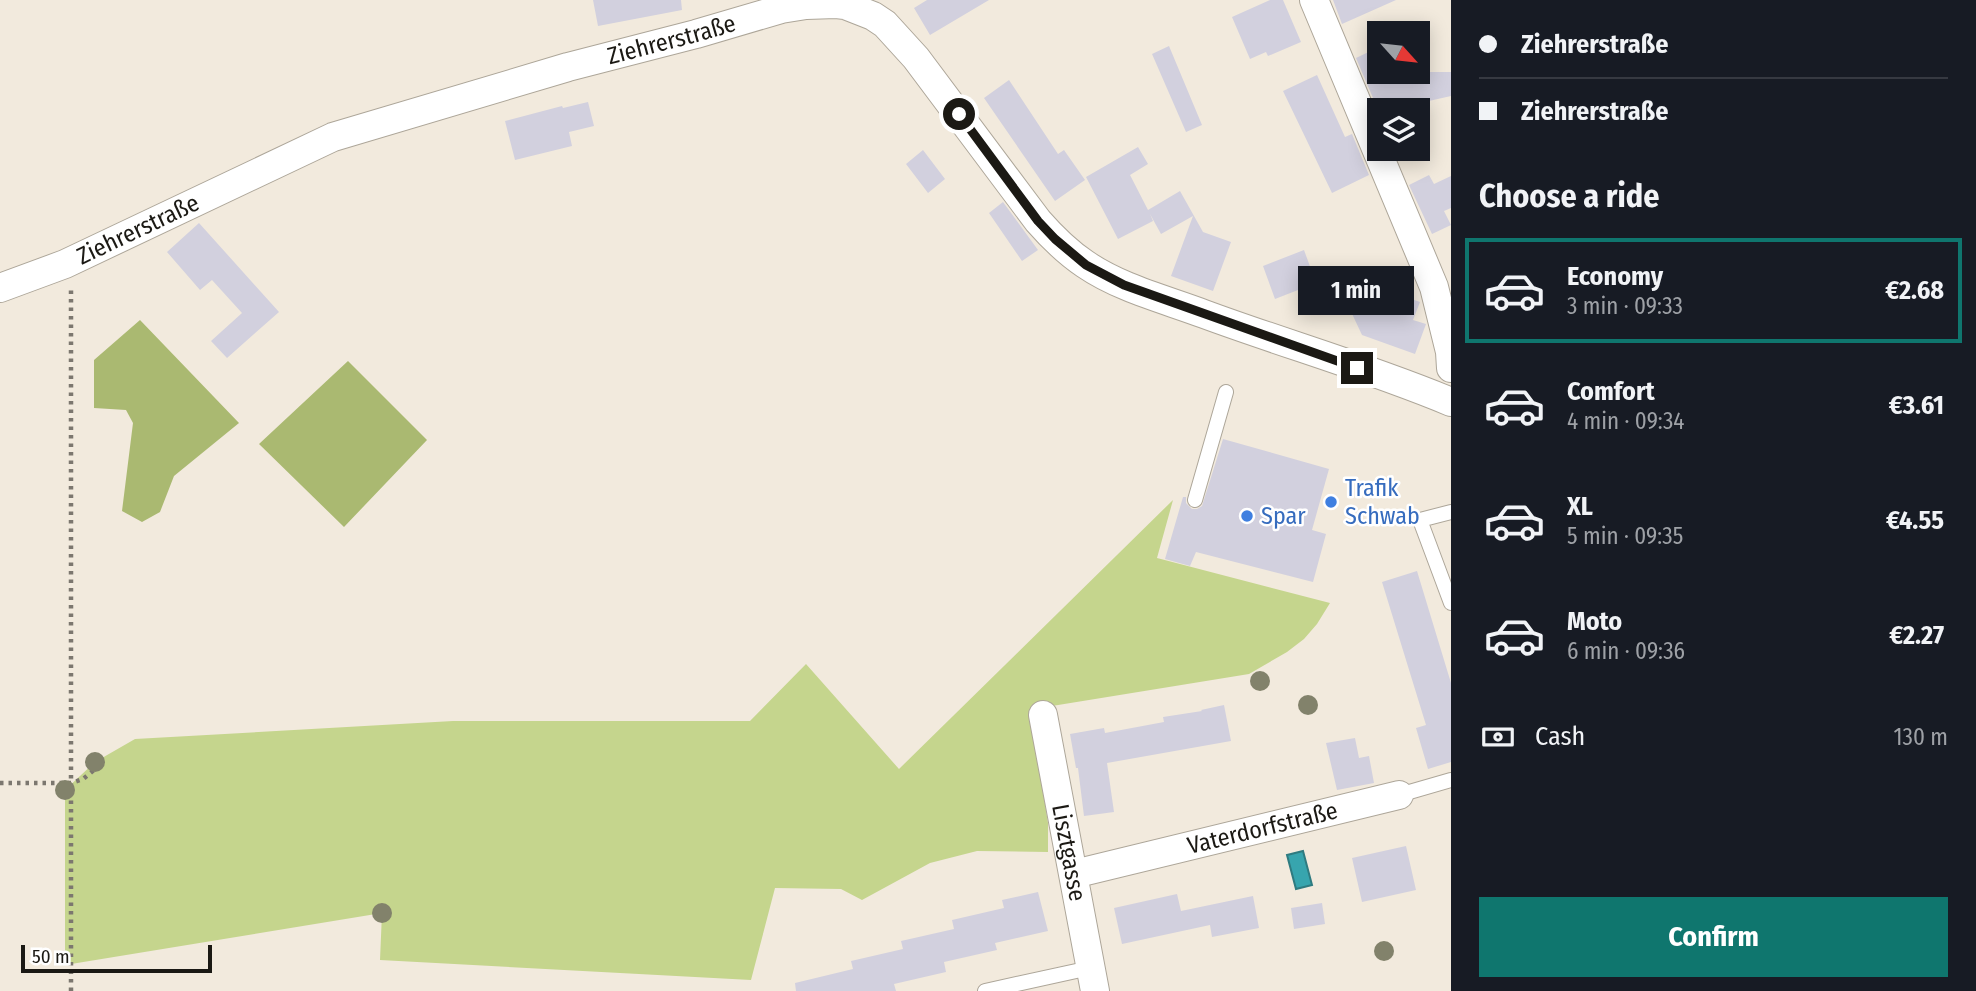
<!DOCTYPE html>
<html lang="en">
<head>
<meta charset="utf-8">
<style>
	body { margin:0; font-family:"Fira Sans Condensed",sans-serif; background:#242831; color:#f1f3f6; height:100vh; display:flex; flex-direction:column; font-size:26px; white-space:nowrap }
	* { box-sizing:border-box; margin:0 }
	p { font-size:23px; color:#9ea1a6 }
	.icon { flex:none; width:38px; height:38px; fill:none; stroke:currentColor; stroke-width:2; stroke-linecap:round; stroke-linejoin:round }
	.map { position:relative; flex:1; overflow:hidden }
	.drawer { display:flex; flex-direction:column; background:#171b24; width:525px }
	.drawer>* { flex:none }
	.guide { display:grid; align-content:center; height:154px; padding:0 28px; background:#171b24 }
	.needle { width:46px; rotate:117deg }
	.buttons { position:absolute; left:1367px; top:21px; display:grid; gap:14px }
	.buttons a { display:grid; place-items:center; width:63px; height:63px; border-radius:0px; background:#171b24; box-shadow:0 4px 18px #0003; font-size:35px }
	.scale { position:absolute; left:21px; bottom:18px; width:191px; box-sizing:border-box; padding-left:7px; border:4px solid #1b1914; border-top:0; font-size:19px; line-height:24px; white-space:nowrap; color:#1b1914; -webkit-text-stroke:5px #fff; paint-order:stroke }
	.end { position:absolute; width:32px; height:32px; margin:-16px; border:9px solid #1b1914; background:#fff; box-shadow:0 0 0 4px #fff }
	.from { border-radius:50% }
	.bubble { position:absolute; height:49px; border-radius:0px; background:#171b24; box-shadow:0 4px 18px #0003; font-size:23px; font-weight:700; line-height:49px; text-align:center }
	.guide b { display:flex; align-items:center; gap:24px; height:66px; font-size:26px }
	.guide b+b { border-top:2px solid #363941 }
	.guide i { width:18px; height:18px; background:#f1f3f6 }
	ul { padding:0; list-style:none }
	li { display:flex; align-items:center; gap:21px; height:105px; margin:0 14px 10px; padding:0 14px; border:4px solid transparent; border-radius:0px }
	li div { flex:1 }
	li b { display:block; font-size:26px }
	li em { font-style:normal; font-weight:700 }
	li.on { border-color:#0f766e }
	li>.icon { width:63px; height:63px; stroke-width:1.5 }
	h2 { padding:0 28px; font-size:32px; line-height:84px }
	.pay { display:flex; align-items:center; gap:18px; height:77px; padding:0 28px; font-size:26px }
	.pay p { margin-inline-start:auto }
	.action { display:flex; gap:14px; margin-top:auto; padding:14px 28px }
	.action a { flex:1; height:80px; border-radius:0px; background:#0f766e; color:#fff; font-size:28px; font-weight:700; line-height:80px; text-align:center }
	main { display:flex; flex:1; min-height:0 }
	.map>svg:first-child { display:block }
	.green { fill:#c5d58d }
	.forest { fill:#aab971 }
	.water { fill:#37a5ae; stroke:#2f7b80; stroke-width:2 }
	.building { fill:#d2d0de }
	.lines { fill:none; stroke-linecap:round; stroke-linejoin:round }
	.service-casing { stroke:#ada699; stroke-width:16 }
	.minor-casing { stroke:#ada699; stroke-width:30 }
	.path { stroke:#7c776f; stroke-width:4.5; stroke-dasharray:3.5 5; stroke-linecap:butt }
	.service { stroke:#fff; stroke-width:14 }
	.minor { stroke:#fff; stroke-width:28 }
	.tree { fill:#82826b }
	.route { stroke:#1b1914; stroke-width:9 }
	.shop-dot { fill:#3f7fe0; stroke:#fff; stroke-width:2.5 }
	.labels { text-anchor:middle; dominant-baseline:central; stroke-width:5; stroke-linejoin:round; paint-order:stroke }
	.street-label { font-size:24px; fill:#1b1914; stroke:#fff }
	.shop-label { font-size:24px; fill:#366cbe; stroke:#fff; text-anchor:start }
</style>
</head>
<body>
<main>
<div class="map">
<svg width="1451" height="991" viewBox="0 0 1451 991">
	<rect width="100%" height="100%" fill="#f2eadd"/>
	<path class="green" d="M1173 500 1157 558 1330 603 1317 624 1304 639 1287 652 1249 674 1052 706 1031 714 1048 823V852L977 851 930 863 862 900 841 889 775 888 751 980 380 960 382 913 65 965V790L95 762 135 739 453 721H750L806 664 899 769Z"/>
	<path class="forest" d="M140 320 239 423 174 476 160 512 142 522 122 511 133 423 126 410 94 408V360Z
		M348 361 427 440 344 527 259 444Z"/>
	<path class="water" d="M1303 851 1312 885 1296 889 1287 855Z"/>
	<path class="building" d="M593 0H681L682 10 598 26Z
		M927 0H989L930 35 914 8Z
		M1270 0H1283L1301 42 1268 56 1266 52 1250 59 1232 17Z
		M1333 0H1396L1342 24Z
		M1169 46 1202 125 1186 132 1152 54Z
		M1379 47V72H1451V96L1420 103 1423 110H1379V112L1356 58Z
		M1317 75 1345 137 1352 134 1369 175 1332 193 1283 91Z
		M1009 80 1058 154 1064 150 1085 180 1055 201 984 98Z
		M588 102 594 126 569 132 572 146 515 160 505 121 562 106 563 108Z
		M1138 147 1148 164 1130 175 1148 210 1180 191 1203 232 1231 242 1213 291 1171 276 1193 216 1161 234 1150 214 1153 221 1118 239 1086 177Z
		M923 150 945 179 928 193 906 164Z
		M1429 175 1434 184 1451 176V208L1444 211 1451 225 1432 234 1409 185Z
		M1003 202 1038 250 1022 261 989 213Z
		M199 223 279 312 227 358 211 341 242 313 212 280 200 290 167 252Z
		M1304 250 1316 283 1275 299 1263 266Z
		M1355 279 1420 302 1413 320 1426 324 1415 354 1362 335 1339 286Z
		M1223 439 1329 469 1312 530 1326 534 1313 582 1196 552 1190 566 1165 559 1183 497H1186V503L1192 509H1197L1202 506Z
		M1417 571 1451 683V762L1428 769 1416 728 1426 725 1382 582Z
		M1224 705 1231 741 1107 763 1114 812 1084 816 1078 768H1076L1070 734 1104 728 1105 733 1164 722 1163 717 1202 711 1201 710Z
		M1355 738 1359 758 1369 756 1374 783 1337 790 1326 743Z
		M1406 846 1416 890 1362 902 1352 858Z
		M1038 892 1048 931 995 943 997 950 944 962 946 972 894 984 896 991H796L795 983 853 969 851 961 903 949 901 941 954 929 952 920 1004 908 1002 900Z
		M1177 894 1181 911 1253 896 1259 928 1212 937 1210 925 1122 944 1114 908Z
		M1322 903 1325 924 1294 929 1291 908Z"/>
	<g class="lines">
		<g class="service-casing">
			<path id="service" d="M1195 500 1226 392
				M1451 512 1420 520 1451 603
				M1399 795 1451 780
				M985 991 1090 968"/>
		</g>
		<g class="minor-casing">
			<g id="minor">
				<path d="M1314 0 1434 287 1450 352 1451 368"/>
				<path id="s1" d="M0 288 65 264 333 137 568 67 696 34 781 9 806 5 836 4 845 5 873 16 885 24 916 58 1038 221C1052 237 1067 252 1085 264 1120 288 1164 299 1204 314 1285 344 1370 368 1451 402"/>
				<path id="s2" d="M1043 715 1095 991"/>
				<path id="s3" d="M1074 874 1399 795"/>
			</g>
		</g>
		<path class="path" d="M0 783H71L83 779 100 765
			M71 991V288"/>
		<use href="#service" class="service"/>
		<use href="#minor" class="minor"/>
	</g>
	<g class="tree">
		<circle cx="1260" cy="681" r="10"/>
		<circle cx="1308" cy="705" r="10"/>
		<circle cx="95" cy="762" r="10"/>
		<circle cx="65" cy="790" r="10"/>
		<circle cx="382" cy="913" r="10"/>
		<circle cx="1384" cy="951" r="10"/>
	</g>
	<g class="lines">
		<path class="route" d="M959 114 1038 221 1055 239 1086 265 1124 285 1357 368"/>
	</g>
	<g class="shop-dot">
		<circle cx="1331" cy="502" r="7"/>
		<circle cx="1247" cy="516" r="7"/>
	</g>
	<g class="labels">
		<g class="street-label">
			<text stroke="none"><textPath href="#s1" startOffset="718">Ziehrerstraße</textPath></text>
			<text stroke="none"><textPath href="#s1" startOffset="150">Ziehrerstraße</textPath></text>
			<text stroke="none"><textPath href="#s3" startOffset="194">Vaterdorfstraße</textPath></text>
			<text stroke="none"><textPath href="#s2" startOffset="140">Lisztgasse</textPath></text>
		</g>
		<g class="shop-label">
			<text x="1345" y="488">Trafik<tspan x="1345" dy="28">Schwab</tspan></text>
			<text x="1261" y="516">Spar</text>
		</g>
	</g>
</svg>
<div class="buttons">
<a><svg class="needle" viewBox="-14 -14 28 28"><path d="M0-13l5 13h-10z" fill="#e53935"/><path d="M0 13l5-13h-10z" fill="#9ea1a6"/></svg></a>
<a><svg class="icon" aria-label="layers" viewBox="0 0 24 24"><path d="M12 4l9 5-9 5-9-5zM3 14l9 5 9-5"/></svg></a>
</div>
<div class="scale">50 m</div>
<i class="end from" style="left:959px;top:114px"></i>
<i class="end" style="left:1357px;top:368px"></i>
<div class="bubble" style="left:1298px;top:266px;width:116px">1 min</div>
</div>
<section class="drawer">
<div class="guide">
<b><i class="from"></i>Ziehrerstraße</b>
<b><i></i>Ziehrerstraße</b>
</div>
<h2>Choose a ride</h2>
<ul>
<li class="on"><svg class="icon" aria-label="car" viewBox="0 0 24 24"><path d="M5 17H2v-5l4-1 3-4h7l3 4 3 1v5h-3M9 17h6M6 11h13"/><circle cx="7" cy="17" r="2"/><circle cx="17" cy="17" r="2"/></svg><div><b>Economy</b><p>3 min · 09:33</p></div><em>€2.68</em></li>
<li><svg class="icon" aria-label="car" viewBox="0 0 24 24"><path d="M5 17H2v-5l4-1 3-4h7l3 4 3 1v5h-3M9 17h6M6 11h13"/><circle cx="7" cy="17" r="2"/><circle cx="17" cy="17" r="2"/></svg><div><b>Comfort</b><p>4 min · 09:34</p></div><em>€3.61</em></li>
<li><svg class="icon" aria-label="car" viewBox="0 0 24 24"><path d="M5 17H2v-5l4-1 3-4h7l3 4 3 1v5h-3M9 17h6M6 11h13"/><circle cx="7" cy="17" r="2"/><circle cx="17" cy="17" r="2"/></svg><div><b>XL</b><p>5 min · 09:35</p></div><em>€4.55</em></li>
<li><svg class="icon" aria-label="car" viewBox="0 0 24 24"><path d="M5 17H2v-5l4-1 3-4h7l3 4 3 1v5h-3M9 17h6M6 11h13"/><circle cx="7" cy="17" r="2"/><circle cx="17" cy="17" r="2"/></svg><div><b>Moto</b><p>6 min · 09:36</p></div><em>€2.27</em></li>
</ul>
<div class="pay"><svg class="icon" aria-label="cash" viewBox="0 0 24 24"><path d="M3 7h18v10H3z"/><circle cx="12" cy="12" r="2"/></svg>Cash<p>130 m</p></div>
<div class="action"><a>Confirm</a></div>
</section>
</main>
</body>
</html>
